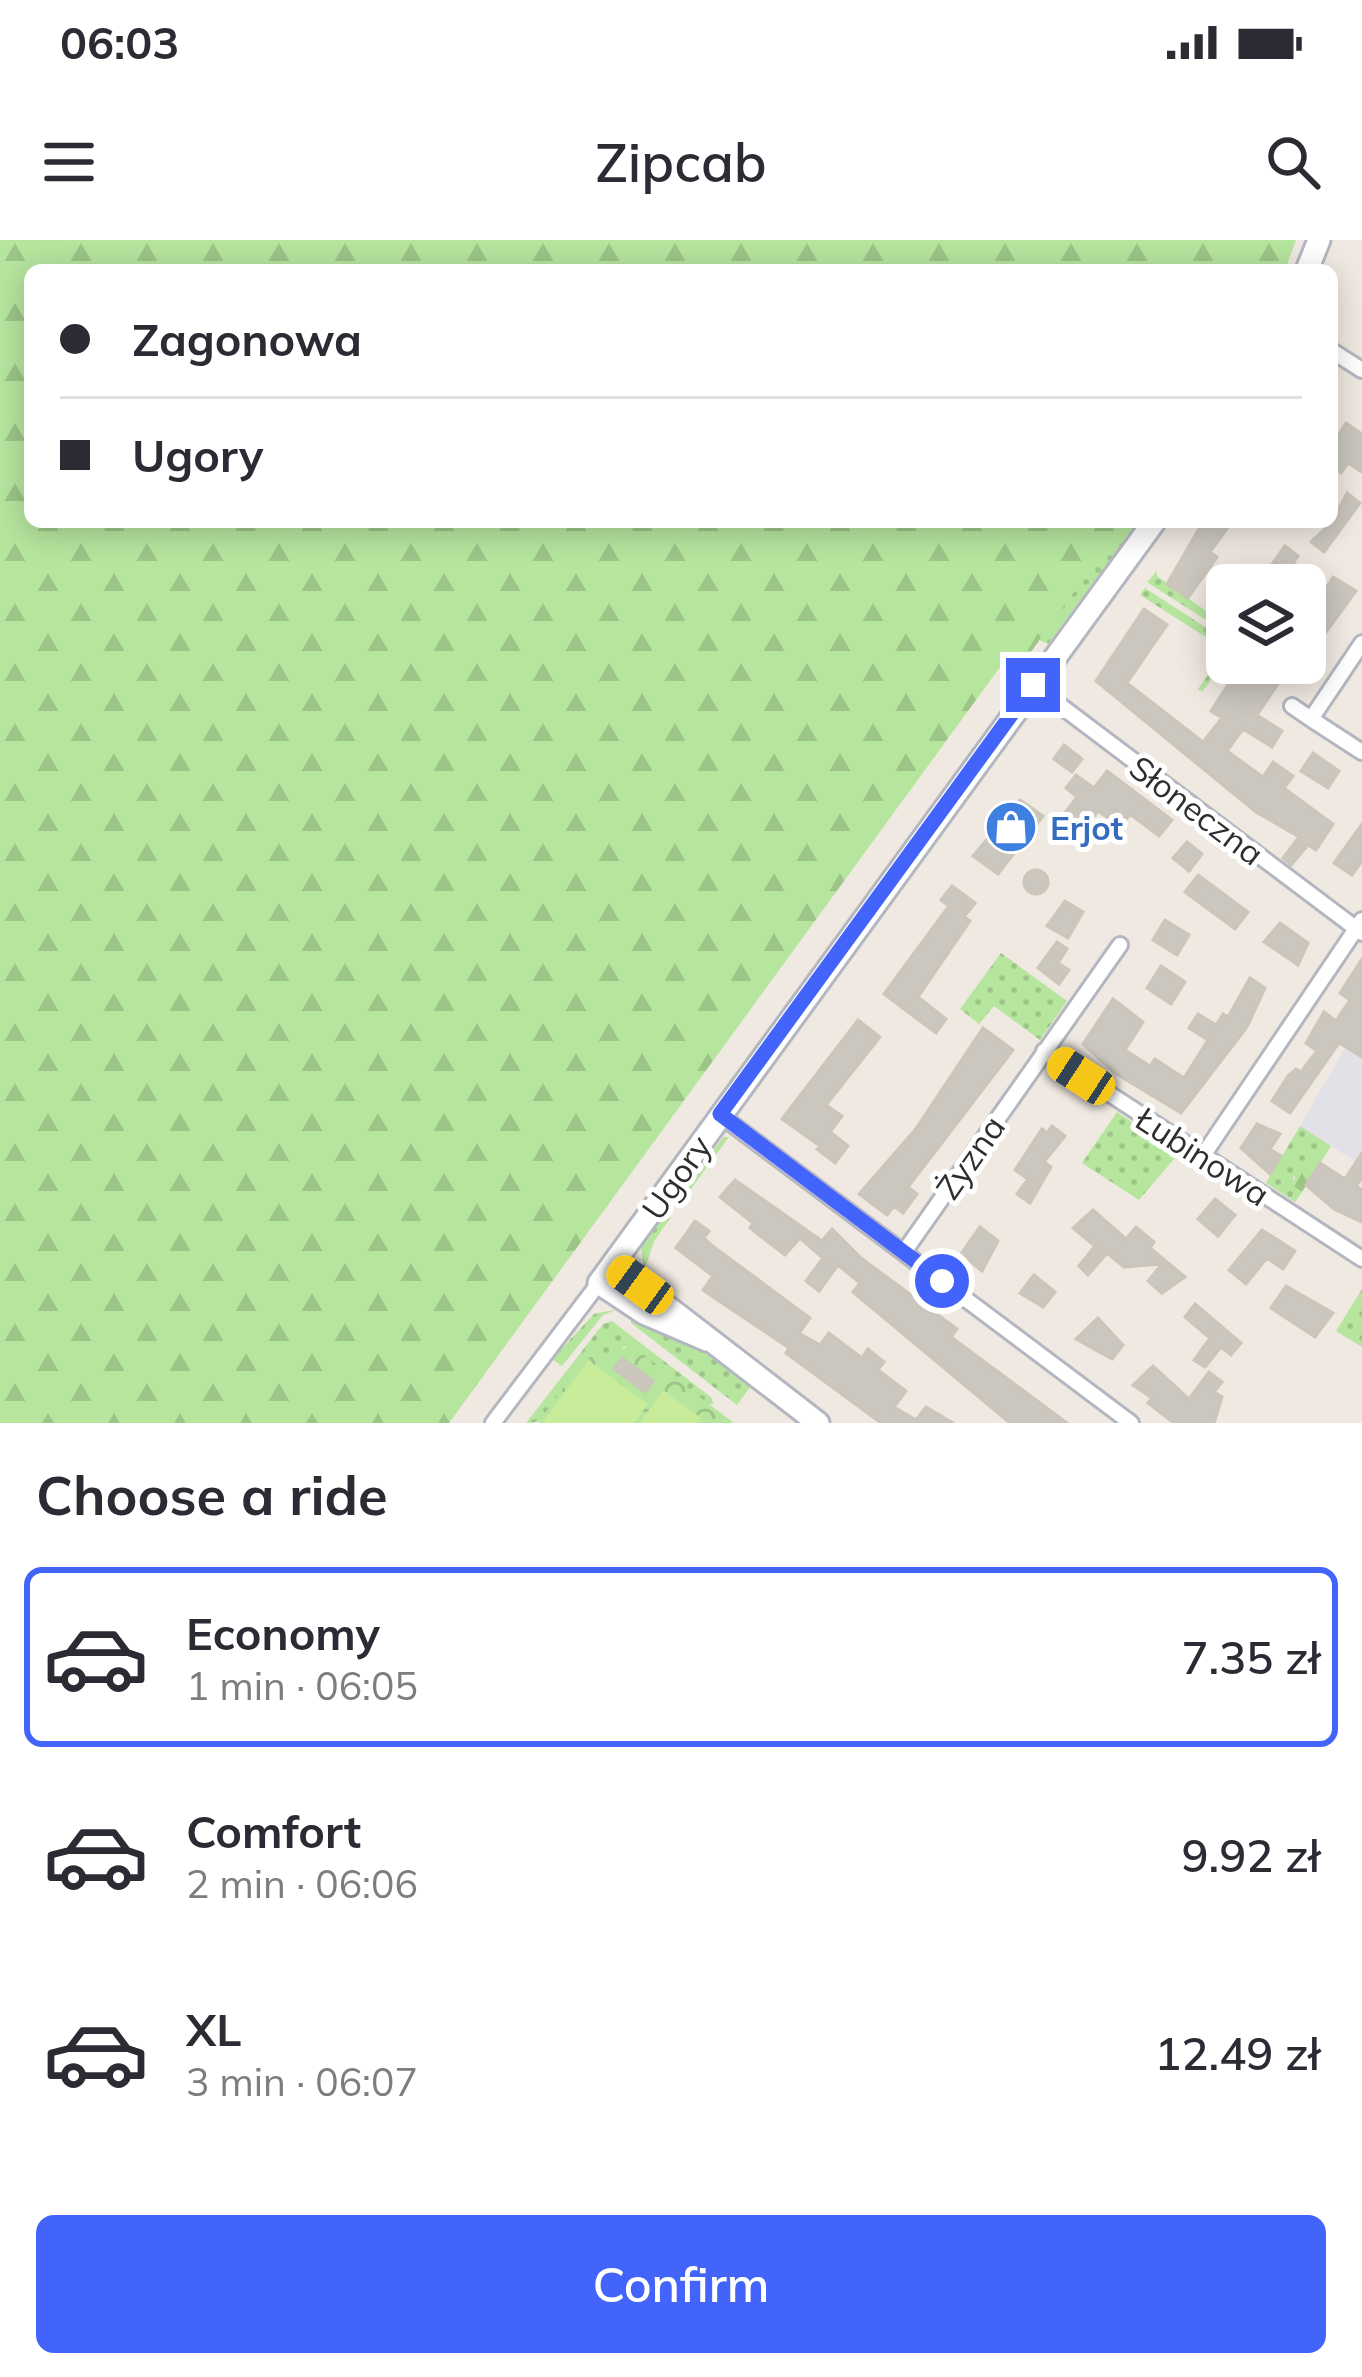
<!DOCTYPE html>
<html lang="en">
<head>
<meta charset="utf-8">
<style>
	body { margin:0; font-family:Mulish,sans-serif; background:#f2f2f3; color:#2b2b33; height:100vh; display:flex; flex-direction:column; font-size:45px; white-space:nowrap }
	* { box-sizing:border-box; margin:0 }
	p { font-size:39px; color:#7c7c81 }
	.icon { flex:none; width:66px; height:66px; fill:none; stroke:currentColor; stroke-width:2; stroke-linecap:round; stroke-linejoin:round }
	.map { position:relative; height:1183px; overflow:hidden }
	.sheet { display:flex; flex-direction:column; background:#fff; flex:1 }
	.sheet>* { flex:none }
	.top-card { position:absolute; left:24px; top:24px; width:1314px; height:264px; border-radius:18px; box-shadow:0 6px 30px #0003; display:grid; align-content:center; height:264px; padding:0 36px; background:#fff }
	.tools { position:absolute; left:1206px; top:324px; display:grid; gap:24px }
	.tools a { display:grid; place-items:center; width:120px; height:120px; border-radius:18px; background:#fff; box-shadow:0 6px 30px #0003; font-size:60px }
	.end { position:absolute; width:54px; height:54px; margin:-27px; border:15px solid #4264fb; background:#fff; box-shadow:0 0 0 6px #fff }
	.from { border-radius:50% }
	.car { position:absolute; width:36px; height:72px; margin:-36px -18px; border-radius:15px; box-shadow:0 0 9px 3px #0007; background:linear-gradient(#f5c518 24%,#345 0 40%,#f5c518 0 76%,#345 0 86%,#f5c518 0) }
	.top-card b { display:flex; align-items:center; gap:42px; height:114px; font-size:45px }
	.top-card b+b { border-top:3px solid #e1e1e2 }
	.top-card i { width:30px; height:30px; background:#2b2b33 }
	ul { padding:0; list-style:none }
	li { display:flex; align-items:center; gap:36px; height:180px; margin:0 24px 18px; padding:0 12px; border:6px solid transparent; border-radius:18px }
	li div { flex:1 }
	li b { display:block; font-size:45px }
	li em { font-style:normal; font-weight:600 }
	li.selected { border-color:#4264fb }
	li>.icon { width:108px; height:108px; stroke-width:1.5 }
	h2 { padding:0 36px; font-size:54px; line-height:144px }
	.action { display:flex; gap:24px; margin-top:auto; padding:24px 36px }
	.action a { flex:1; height:138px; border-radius:18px; background:#4264fb; color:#fff; font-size:48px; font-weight:600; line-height:138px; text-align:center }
	.status { display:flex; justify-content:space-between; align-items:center; height:84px; padding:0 60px; background:#fff; direction:ltr }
	.status svg { height:33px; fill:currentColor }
	header { display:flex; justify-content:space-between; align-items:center; height:156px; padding:0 36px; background:#fff; font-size:54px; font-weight:600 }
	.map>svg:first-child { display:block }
	.industrial { fill:#e3e1e8 }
	.grass { fill:url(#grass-dots) }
	.forest { fill:url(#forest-firs) }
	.park { fill:url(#park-crowns) }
	.garden { fill:url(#garden-furrows) }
	.pitch { fill:#c9ec9a }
	.building { fill:#cbc7bf; stroke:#cbc5ba; stroke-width:3 }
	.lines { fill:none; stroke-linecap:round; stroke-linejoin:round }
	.street-casing { stroke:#b4b7c1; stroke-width:20 }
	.secondary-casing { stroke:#b4b7c1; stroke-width:27 }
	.street { stroke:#fff; stroke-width:14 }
	.secondary { stroke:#fff; stroke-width:21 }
	.route { stroke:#4264fb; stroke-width:15 }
	.labels { text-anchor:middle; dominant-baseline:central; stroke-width:10; stroke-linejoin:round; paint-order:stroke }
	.street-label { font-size:33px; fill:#2e2e2e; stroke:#fff }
	.shop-label { font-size:33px; font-weight:bold; fill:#366cbe; stroke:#fff; text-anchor:start }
</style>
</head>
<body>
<div class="status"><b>06:03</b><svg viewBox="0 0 49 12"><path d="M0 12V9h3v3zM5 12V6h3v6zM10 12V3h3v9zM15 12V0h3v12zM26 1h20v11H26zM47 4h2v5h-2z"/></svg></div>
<header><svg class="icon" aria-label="menu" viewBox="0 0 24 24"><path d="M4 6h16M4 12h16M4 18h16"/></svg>Zipcab<svg class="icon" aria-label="search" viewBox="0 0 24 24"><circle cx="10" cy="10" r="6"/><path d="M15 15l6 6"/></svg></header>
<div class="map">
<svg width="1362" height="1183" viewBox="0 0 1362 1183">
	<defs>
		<pattern id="grass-dots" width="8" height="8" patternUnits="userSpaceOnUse" patternTransform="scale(3)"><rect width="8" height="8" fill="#b6e59e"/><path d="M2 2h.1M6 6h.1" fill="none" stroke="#9dc588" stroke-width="1.8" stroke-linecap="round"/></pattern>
		<pattern id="forest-firs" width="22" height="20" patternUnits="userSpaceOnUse" patternTransform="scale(3)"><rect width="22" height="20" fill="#b6e59e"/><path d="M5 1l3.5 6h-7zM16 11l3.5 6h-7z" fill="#9dc588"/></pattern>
		<pattern id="park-crowns" width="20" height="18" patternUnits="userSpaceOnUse" patternTransform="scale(3)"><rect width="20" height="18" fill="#b6e59e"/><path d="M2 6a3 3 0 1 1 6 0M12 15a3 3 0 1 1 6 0" fill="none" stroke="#9dc588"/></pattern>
		<pattern id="garden-furrows" width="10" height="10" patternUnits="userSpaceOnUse" patternTransform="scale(3)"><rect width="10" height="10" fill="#b6e59e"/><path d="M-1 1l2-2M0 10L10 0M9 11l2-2" fill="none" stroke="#9dc588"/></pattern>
	</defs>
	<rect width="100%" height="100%" fill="#efe9e1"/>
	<path class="industrial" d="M1357 787 1362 790V926L1300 886Z"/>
	<path class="grass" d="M1124 282H1138L1048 404 1039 400Z
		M1157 331V336L1227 386V418L1202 452 1198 449 1226 410 1140 355 1145 348 1222 398 1226 393 1147 342Z
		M1001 713 1067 761 1040 800 994 766 979 784 960 769Z
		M1117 872 1179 913 1139 960 1082 923Z
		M1300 886 1331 906 1326 914 1314 913 1293 938 1302 952 1295 962 1266 943Z
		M663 974 671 977 654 1001 644 1032 641 1007Z
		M1362 1049V1107L1336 1091Z
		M619 1069 603 1075 562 1126 552 1119 594 1074Z
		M631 1076 695 1103 753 1143 737 1165 631 1083Z
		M612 1081 712 1158 713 1164H705L624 1106C603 1134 563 1183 526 1183L603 1084Z"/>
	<path class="forest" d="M0 0H1296L1285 30H30V282H1124L1023 423 1011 412 449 1183H0Z
		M1314 913 1326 914 1302 952 1295 947V927Z"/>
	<path class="park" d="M632 1106 734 1183H538L584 1119Z"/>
	<path class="garden" d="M724 897H729L677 968 672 961Z"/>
	<path class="pitch" d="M588 1120 648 1164 634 1183H542Z
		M663 1150 701 1178 698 1183H640Z"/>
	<path class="building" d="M1346 183 1362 194V232L1348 223 1341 233 1332 227V205Z
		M1347 253 1360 263 1324 312 1311 302 1332 282Z
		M1203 282H1232L1210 312 1217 317 1188 358 1167 344Z
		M1285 306 1298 316 1293 323 1324 345H1280L1265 334Z
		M1333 337 1356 351 1305 421V384Z
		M1144 369 1167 385 1127 443 1203 502 1222 478 1211 471 1231 440 1218 431 1226 420 1256 441 1268 423H1292L1257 475 1282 491 1272 507 1243 489 1227 511 1263 537 1273 522 1293 536 1284 548 1333 584 1316 610 1308 605 1291 625 1283 618 1299 597 1256 572 1096 441Z
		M1064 505 1082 519 1072 532 1054 519Z
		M1313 513 1339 531 1328 548 1301 531Z
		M1107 531 1172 580 1159 596 1130 574 1121 587 1098 571 1075 601 1055 586 1077 557 1066 548 1076 535 1094 548Z
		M1020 560 1043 576 998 634 973 616Z
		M1362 584V621L1352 635 1334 623Z
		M1187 602 1202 614 1189 631 1173 618Z
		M1024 642a12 12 0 1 1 24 0a12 12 0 1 1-24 0Z
		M1198 635 1248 672 1235 689 1185 652Z
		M952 646 975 663 964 677 970 681 918 757 946 779 936 793 884 754 949 666 941 660Z
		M1065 661 1083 672 1068 698 1047 686Z
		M1165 680 1189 695 1177 715 1153 700Z
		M1280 683 1308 703 1298 725 1264 702Z
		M1057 702 1067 709 1058 723 1069 730 1059 744 1038 728Z
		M1362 719V817L1339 803 1290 873 1272 861 1288 836 1296 829 1301 832 1317 811 1306 803 1324 772 1336 781 1350 760 1340 753Z
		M1161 726 1185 742 1171 764 1147 748Z
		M1250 738 1265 748 1247 787 1181 873 1115 833 1083 804 1113 759 1143 782 1125 810 1150 826 1155 819 1184 838 1208 800 1189 788 1198 774 1216 785 1223 774 1228 777Z
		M858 780 880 797 826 865 842 876 830 892 848 906 835 923 817 909 820 906 782 879Z
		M983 788 1013 810 908 947 917 954 903 973 894 966 887 975 859 954 915 890Z
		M1257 884 1280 894 1270 909 1281 916 1270 934 1241 908Z
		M1052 886 1065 896 1044 922 1051 927 1030 963 1017 954 1028 939 1015 930 1042 889 1047 893Z
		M1362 913V938L1356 946 1362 950V982L1334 969 1306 945 1320 923 1345 939Z
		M735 940 822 1001 832 989 861 1018 957 1089 951 1097 1067 1183H1010L853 1052 860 1043 838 1025 819 1051 806 1041 823 1018 800 998 785 1015 750 988 753 983 720 957Z
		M1215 959 1235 975 1218 996 1198 979Z
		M1093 970 1126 999 1136 987 1154 1002 1150 1008 1185 1037 1162 1053 1148 1041 1162 1024 1124 1027 1107 1013 1088 1035 1079 1026 1095 1006 1073 988Z
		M695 981 709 991 704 998 714 1007 810 1078 799 1093 820 1105 829 1093 862 1118 868 1109 884 1122 878 1130 906 1151 894 1167 916 1180 926 1167 953 1183H881L786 1113 789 1108 703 1050 713 1036 676 1008Z
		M980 987 998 1001 982 1031 961 1014Z
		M1262 990 1295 1011 1283 1029 1267 1018 1246 1044 1229 1030Z
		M1034 1035 1055 1052 1043 1067 1020 1053Z
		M1286 1046 1333 1073 1315 1097 1271 1068Z
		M1195 1064 1241 1103 1231 1115 1221 1107 1205 1127 1194 1120 1210 1098 1185 1077Z
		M1098 1078 1123 1105 1112 1119 1076 1099Z
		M622 1118 653 1141 645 1152 614 1129Z
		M1153 1126 1189 1159 1209 1132 1222 1142 1214 1152 1222 1157 1214 1183H1174L1148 1163 1152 1158 1133 1145Z"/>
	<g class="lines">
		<g class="street-casing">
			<path id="street" d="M1332 111 1362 130
				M1362 403 1311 479 1362 512
				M1033 445 1362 693
				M1292 466 1311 479
				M1044 811 1362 1019
				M720 875 1131 1183
				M1202 917 1362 680
				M904 1012 1120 705
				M493 1183 599 1043"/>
		</g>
		<g class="secondary-casing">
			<path id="secondary" d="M1307 30 1319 0
				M613 1025 818 1183
				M707 1100 644 1073 599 1043 1154 282"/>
		</g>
		<use href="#street" class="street"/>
		<use href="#secondary" class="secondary"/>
	</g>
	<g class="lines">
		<path class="route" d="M942 1041 720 874 1033 445"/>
	</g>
	<defs>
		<g id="shop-disc" transform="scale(2.7)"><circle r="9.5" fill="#3f7fe0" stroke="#fff"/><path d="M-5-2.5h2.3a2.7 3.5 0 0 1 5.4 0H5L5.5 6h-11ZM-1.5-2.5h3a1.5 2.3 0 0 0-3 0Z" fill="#fff"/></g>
	</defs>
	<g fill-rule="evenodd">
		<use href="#shop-disc" x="1011" y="587"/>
	</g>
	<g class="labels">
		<g class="street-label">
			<text transform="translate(1197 570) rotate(37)">Słoneczna</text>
			<text transform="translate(1203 916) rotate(33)">Łubinowa</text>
			<text transform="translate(970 917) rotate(-55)">Żyzna</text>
			<text transform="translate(676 937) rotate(-55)">Ugory</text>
		</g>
		<g class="shop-label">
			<text x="1050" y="587">Erjot</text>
		</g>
	</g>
</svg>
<div class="tools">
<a><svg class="icon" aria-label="layers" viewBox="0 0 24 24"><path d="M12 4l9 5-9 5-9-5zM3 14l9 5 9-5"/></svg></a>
</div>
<i class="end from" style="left:942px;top:1041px"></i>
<i class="end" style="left:1033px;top:445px"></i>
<i class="car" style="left:1081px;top:836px;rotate:303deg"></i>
<i class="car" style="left:640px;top:1045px;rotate:306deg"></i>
<div class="top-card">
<b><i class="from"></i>Zagonowa</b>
<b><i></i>Ugory</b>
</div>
</div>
<section class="sheet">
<h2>Choose a ride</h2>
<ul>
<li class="selected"><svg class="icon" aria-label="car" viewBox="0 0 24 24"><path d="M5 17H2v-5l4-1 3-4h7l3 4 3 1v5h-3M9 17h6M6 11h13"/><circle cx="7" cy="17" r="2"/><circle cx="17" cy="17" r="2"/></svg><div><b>Economy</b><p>1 min · 06:05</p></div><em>7.35 zł</em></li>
<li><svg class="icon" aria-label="car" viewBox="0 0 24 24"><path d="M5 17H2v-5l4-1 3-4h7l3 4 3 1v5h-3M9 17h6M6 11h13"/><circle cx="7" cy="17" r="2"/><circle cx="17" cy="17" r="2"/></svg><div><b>Comfort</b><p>2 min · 06:06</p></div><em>9.92 zł</em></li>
<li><svg class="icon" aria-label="car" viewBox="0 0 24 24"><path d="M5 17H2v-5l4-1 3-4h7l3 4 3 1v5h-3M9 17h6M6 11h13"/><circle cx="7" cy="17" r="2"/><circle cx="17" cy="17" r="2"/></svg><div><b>XL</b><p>3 min · 06:07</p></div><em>12.49 zł</em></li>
</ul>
<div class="action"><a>Confirm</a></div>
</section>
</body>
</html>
